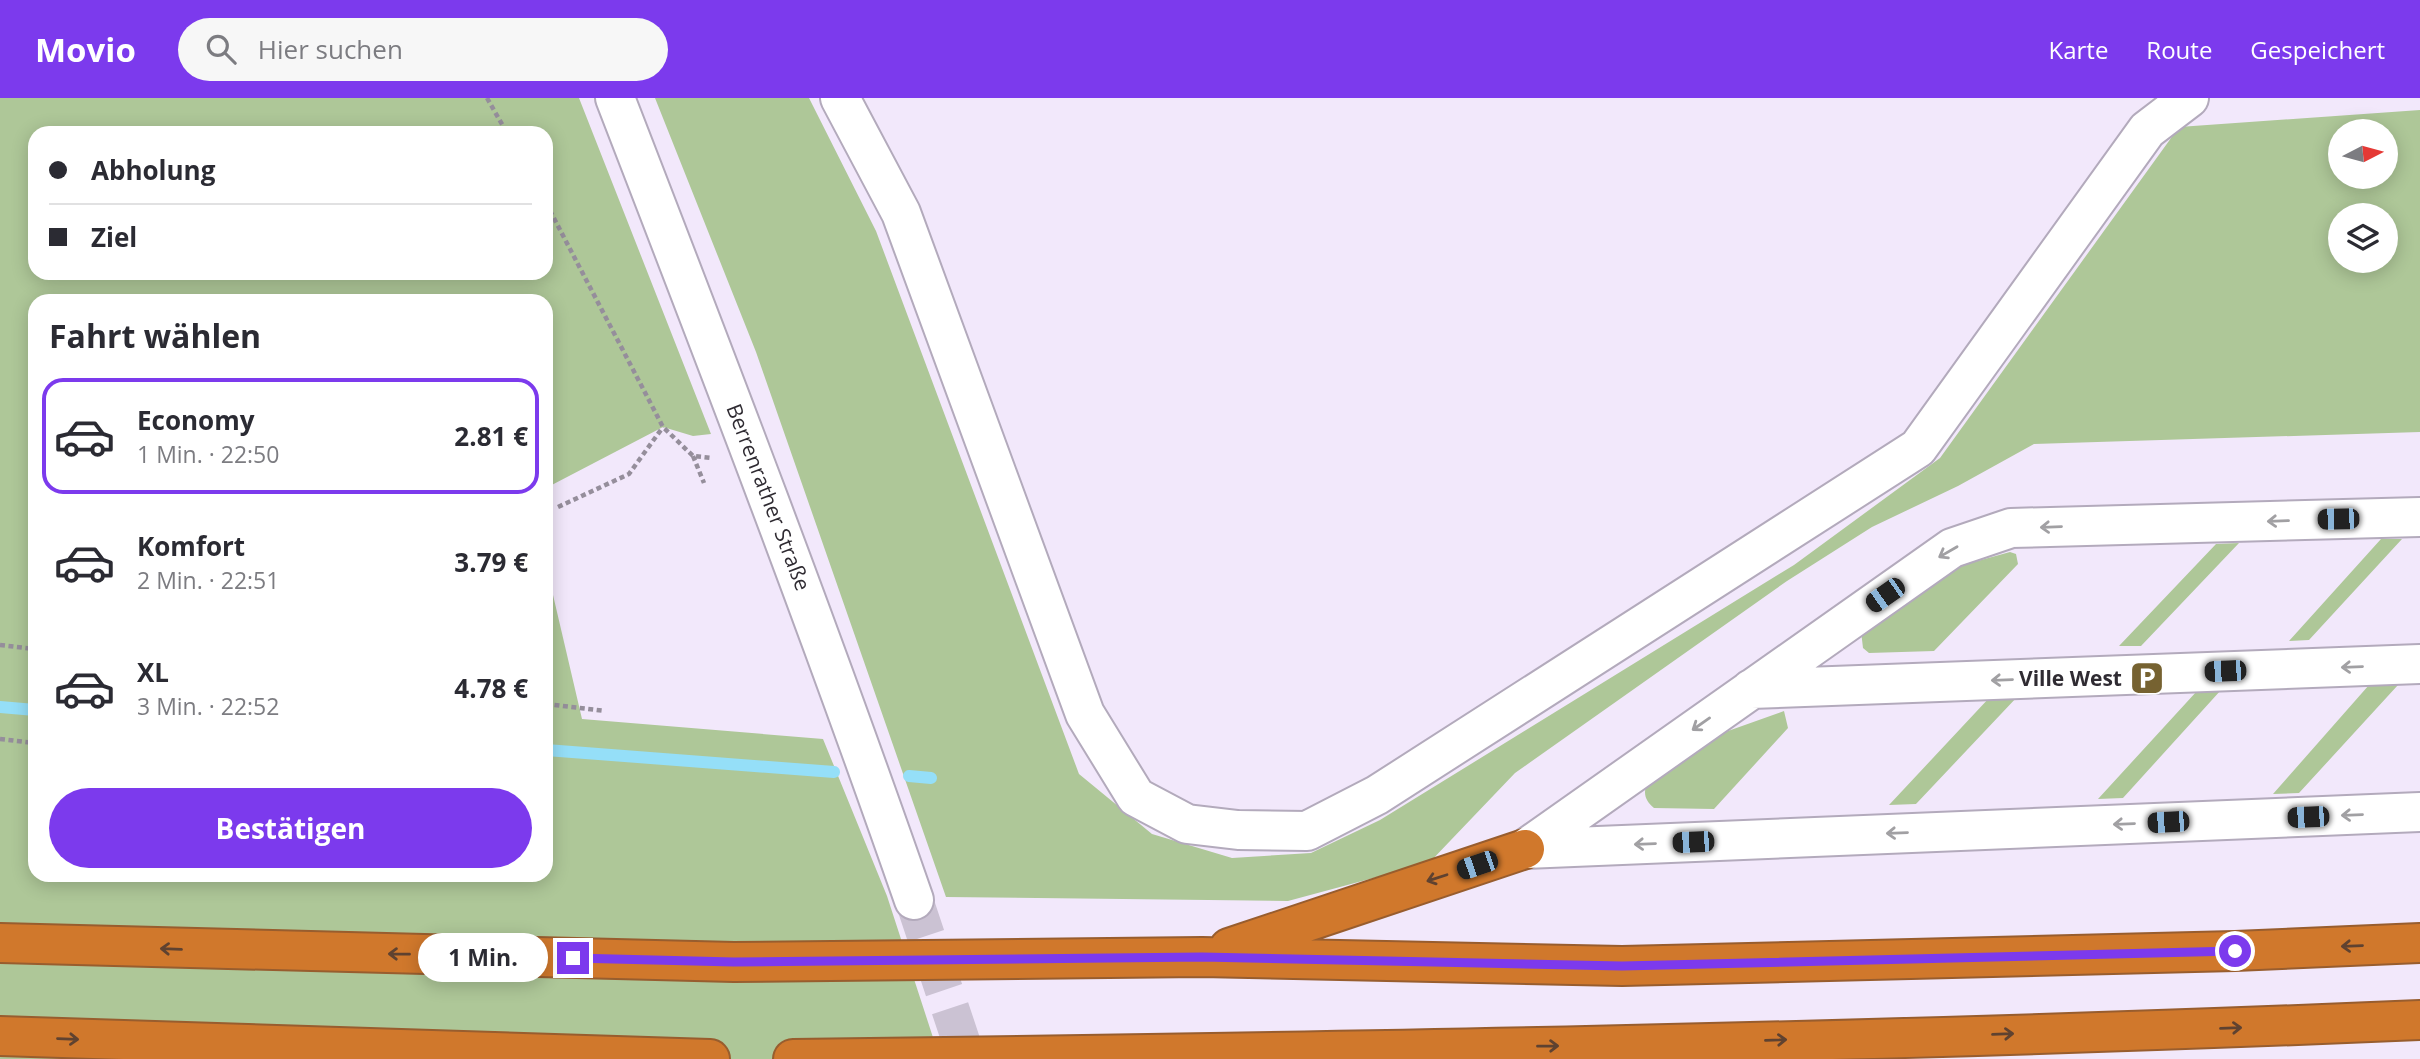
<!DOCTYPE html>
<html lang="de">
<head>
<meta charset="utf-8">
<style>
	body { margin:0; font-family:"Open Sans",sans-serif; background:#f7f7f7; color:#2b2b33; height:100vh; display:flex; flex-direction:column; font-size:26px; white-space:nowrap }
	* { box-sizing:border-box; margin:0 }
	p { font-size:23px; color:#7c7c81 }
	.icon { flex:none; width:38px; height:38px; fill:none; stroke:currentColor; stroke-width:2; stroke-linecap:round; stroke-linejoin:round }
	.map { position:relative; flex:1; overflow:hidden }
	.side { position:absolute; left:28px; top:196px; width:525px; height:588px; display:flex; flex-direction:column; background:#fff; border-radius:21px; box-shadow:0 4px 18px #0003 }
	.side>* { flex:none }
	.hud { position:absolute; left:28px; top:28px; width:525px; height:154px; border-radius:21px; box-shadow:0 4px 18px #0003; display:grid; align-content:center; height:154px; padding:0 21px; background:#fff }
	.needle { width:46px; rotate:84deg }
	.controls { position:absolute; left:2328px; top:21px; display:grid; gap:14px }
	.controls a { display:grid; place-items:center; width:70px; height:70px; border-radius:50%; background:#fff; box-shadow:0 4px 18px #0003; font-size:35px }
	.end { position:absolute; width:32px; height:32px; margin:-16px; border:9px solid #7c3aed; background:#fff; box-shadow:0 0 0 4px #fff }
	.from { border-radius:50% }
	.bubble { position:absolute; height:49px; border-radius:24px; background:#fff; box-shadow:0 4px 18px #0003; font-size:23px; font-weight:700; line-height:49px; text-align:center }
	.car { position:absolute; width:21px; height:42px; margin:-21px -10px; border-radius:9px; box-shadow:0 0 5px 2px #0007; background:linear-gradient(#222 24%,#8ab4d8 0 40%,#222 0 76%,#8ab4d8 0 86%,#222 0) }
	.hud b { display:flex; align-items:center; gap:24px; height:66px; font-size:26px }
	.hud b+b { border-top:2px solid #e1e1e2 }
	.hud i { width:18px; height:18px; background:#2b2b33 }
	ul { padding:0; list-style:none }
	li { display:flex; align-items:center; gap:21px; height:116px; margin:0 14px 10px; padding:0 7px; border:4px solid transparent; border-radius:21px }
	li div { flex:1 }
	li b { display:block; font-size:26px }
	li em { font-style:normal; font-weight:700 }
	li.current { border-color:#7c3aed }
	li>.icon { width:63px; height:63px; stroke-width:1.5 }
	h2 { padding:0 21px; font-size:32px; line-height:84px }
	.primary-button { display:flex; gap:14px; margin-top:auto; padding:14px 21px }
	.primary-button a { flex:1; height:80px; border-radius:42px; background:#7c3aed; color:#fff; font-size:28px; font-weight:700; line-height:80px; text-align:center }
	header { display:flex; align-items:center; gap:42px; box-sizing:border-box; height:98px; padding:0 35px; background:#7c3aed; color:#fff }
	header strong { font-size:33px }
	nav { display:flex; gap:38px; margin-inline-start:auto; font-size:24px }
	.search { width:490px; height:63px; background:#f7f7f7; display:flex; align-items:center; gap:18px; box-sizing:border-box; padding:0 24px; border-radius:38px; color:#7c7c81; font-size:26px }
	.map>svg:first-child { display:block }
	.green { fill:#aec798; fill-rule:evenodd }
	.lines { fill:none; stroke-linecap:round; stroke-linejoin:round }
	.stream { stroke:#95dff8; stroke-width:12 }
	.minor-tunnel { stroke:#cbc2d3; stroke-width:38; stroke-dasharray:38 19; stroke-linecap:butt }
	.minor-casing { stroke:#b3aabc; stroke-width:42 }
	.highway-casing { stroke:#985d2e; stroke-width:42 }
	.path { stroke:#958e9b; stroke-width:4.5; stroke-dasharray:5 3.5; stroke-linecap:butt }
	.minor { stroke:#fff; stroke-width:38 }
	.highway { stroke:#d0782c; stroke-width:38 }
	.oneway { stroke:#a1a0a3 }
	.oneway2 { stroke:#5f4230 }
	.route { stroke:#7c3aed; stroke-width:9 }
	.labels { text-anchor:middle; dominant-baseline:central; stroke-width:7; stroke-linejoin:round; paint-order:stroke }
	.street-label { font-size:21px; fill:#2f2b32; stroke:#fff }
	.poi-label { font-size:21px; font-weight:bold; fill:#2f2b32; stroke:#fff; text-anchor:end }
</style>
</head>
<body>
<header>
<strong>Movio</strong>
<div class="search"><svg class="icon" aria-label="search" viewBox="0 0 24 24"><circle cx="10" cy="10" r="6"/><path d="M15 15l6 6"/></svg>Hier suchen</div>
<nav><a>Karte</a><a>Route</a><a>Gespeichert</a></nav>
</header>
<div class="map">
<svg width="2420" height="961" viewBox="0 0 2420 961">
	<rect width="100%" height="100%" fill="#f2e8fb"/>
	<path class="green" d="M0 0H579L711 336 693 338 663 329 546 390V203H35V777H546V467L582 621 823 641 887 798 940 961H0ZM35 35H546V175H35Z
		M655 0H809L876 133 1079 676 1152 736 1232 760 1311 755 1380 722 1794 467 1940 360 2179 29 2420 12V334L2034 346 1958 388 1872 429 1787 483 1515 675 1429 765 1288 803 946 799 756 254ZM2340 33H2385V79H2340ZM2340 117H2385V163H2340Z
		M2381 441H2402L2309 542 2289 543Z
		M2239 445 2141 548H2119L2216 446Z
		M2010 454 2016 456 2018 466 1934 553 1869 555 1863 550 1861 533 1941 477 1963 467Z
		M2369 587H2398L2299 695 2273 696Z
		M2221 592 2123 700 2098 701 2197 593Z
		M2018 598 1916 706 1889 707 1990 599Z
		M1784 613 1788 630 1714 711 1654 710C1647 704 1643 698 1646 688L1704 646 1728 633Z"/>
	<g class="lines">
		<path class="stream" d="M0 609 35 612
			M546 652 834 674
			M909 678 931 680"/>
		<path class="minor-tunnel" d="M914 802 967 961"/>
		<g class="minor-casing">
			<path id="minor" d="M615 0C718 266 820 532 914 802
				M840 0 901 115 1085 616 1136 699 1187 726 1238 732 1307 733 1377 697 1918 350 2147 32 2189 0
				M1751 591 2420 566
				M1525 751 1952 450 2011 430 2420 419
				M1525 751 2420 714"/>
		</g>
		<g class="highway-casing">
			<path id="highway" d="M0 845 734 864 1202 859 1622 868 2235 853 2420 845
				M1229 850 1525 751
				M0 938 710 961
				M793 961C1335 954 1878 945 2420 922"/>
		</g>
		<path class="path" d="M487 0 507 35
			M546 105 663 329 693 358 712 360
			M693 358 704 385
			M558 409 629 376 663 329
			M0 547 35 551
			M546 606 605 613
			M0 641 35 645"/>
		<use href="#minor" class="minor"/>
		<use href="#highway" class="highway"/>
	</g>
	<defs><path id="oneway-shaft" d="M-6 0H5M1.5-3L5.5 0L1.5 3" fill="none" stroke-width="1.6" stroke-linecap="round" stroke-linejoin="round" transform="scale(1.75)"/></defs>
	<g class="oneway">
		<use href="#oneway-shaft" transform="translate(2278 423) rotate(178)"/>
		<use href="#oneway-shaft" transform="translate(2051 429) rotate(178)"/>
		<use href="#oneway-shaft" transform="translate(1948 454) rotate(150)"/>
		<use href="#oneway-shaft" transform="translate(2352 569) rotate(178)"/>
		<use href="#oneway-shaft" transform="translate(2002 582) rotate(178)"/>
		<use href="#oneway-shaft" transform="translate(1701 626) rotate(145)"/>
		<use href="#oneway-shaft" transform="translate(2352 717) rotate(178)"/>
		<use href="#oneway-shaft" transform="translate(2124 726) rotate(178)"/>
		<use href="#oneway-shaft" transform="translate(1897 735) rotate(178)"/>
		<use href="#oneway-shaft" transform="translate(1645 746) rotate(178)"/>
	</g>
	<g class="oneway2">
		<use href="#oneway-shaft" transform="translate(1437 780) rotate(162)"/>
		<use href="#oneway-shaft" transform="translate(2352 848) rotate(178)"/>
		<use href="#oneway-shaft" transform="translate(171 851) rotate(-178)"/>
		<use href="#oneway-shaft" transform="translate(399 856) rotate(-179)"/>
		<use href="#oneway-shaft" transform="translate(2231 930) rotate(-2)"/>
		<use href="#oneway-shaft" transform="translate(2003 936) rotate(-2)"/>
		<use href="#oneway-shaft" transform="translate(68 941) rotate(2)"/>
		<use href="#oneway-shaft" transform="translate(1776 942) rotate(-2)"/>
		<use href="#oneway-shaft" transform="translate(1548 948) rotate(-1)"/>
	</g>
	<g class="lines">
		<path class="route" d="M573 860 734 864 1202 859 1622 868 2235 853"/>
	</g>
	<defs>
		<g id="parking-square" transform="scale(1.75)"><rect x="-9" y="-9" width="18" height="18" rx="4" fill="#766231" stroke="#fff"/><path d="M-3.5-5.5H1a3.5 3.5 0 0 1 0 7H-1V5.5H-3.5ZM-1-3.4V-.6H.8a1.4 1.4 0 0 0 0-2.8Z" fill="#fff"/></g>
	</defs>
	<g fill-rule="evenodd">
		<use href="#parking-square" x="2147" y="580"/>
	</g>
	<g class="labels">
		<g class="street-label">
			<text transform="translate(769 399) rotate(69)">Berrenrather Straße</text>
		</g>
		<g class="poi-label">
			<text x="2122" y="580">Ville West</text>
		</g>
	</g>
</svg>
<div class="controls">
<a><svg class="needle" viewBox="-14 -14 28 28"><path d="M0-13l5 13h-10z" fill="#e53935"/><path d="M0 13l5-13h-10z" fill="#7c7c81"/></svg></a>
<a><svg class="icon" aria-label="layers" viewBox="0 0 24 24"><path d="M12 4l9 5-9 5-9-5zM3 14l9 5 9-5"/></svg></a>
</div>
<i class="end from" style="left:2235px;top:853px"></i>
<i class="end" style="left:573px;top:860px"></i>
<div class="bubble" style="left:418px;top:835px;width:130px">1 Min.</div>
<i class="car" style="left:2338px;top:421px;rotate:269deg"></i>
<i class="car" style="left:1885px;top:497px;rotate:235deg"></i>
<i class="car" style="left:2225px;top:573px;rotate:268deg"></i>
<i class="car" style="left:2308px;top:719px;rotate:268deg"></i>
<i class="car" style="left:2168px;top:724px;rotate:267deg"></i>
<i class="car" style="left:1693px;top:744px;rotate:268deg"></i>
<i class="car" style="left:1477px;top:767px;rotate:251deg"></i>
<div class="hud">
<b><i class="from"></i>Abholung</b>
<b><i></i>Ziel</b>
</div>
<section class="side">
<h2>Fahrt wählen</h2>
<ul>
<li class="current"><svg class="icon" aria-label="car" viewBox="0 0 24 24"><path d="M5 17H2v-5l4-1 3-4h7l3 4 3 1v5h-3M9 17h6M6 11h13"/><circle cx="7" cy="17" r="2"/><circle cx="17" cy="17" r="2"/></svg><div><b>Economy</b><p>1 Min. · 22:50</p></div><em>2.81 €</em></li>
<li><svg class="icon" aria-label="car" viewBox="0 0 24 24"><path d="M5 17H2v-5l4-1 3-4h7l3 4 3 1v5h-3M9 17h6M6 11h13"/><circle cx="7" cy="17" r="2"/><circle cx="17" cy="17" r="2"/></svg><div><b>Komfort</b><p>2 Min. · 22:51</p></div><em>3.79 €</em></li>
<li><svg class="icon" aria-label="car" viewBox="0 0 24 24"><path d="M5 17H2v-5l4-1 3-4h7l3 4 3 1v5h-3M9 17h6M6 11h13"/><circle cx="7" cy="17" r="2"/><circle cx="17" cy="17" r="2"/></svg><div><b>XL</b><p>3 Min. · 22:52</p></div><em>4.78 €</em></li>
</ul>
<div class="primary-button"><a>Bestätigen</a></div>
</section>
</div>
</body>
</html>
